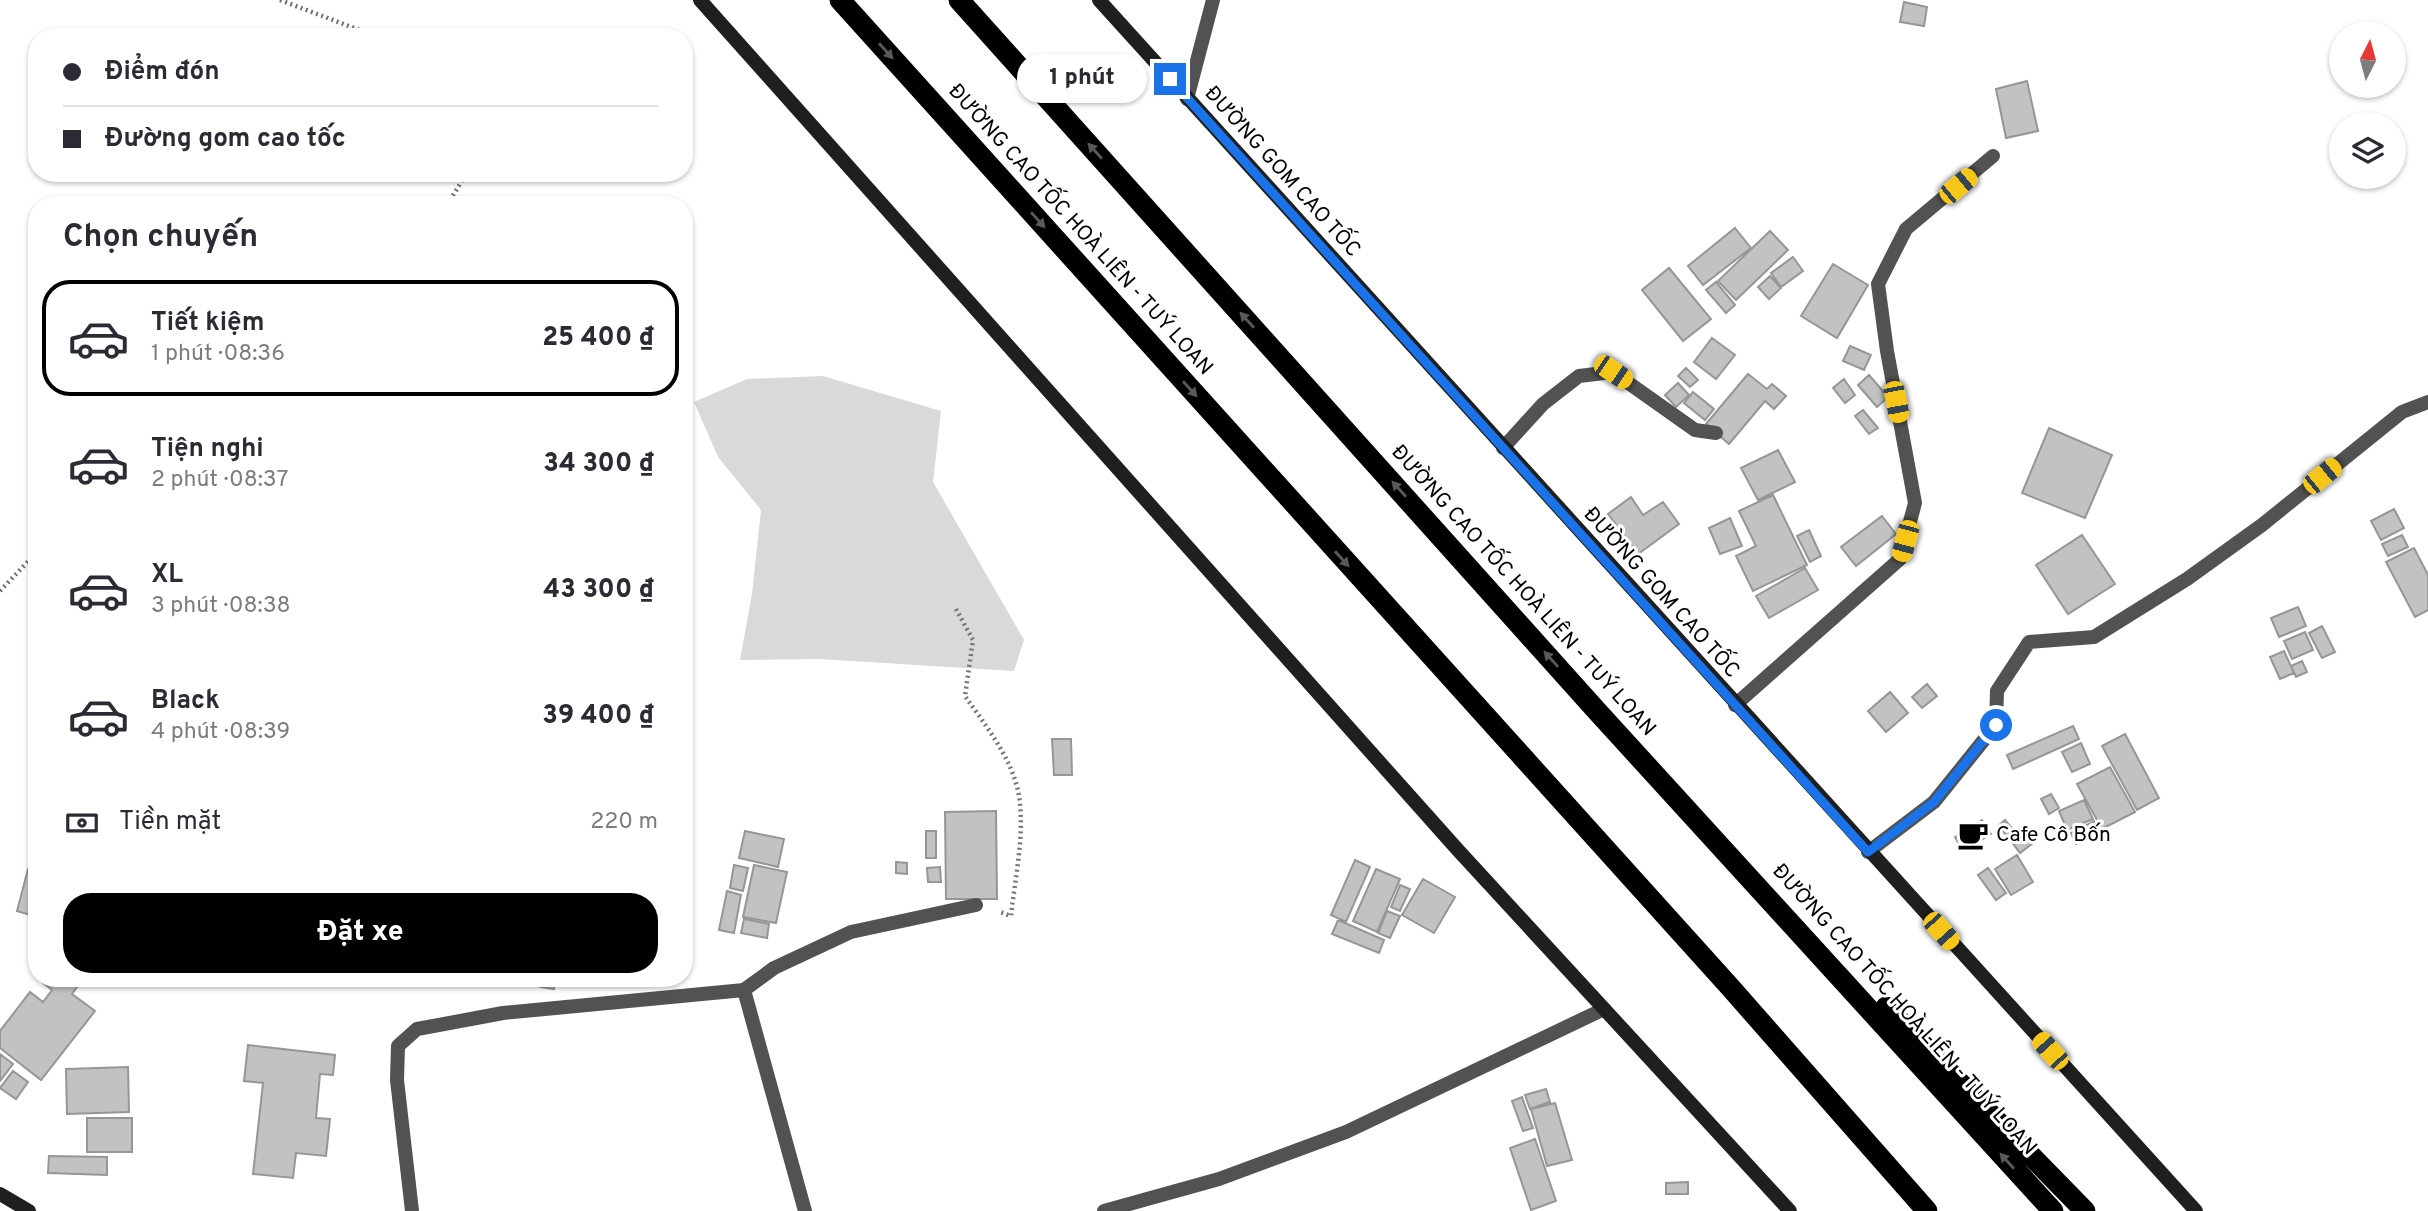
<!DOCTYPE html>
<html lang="vi">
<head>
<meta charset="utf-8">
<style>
	body { margin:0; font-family:Overpass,sans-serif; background:#f7f7f7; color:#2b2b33; height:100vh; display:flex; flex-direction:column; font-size:26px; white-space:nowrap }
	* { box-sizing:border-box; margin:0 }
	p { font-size:23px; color:#7c7c81 }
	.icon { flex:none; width:38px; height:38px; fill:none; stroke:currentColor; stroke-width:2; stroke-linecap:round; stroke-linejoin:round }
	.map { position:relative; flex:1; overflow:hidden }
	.drawer { position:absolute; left:28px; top:196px; width:665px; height:791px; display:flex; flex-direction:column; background:#fff; border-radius:28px; box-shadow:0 2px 5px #0004 }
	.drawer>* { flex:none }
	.top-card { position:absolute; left:28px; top:28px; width:665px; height:154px; border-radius:28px; box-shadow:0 2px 5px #0004; display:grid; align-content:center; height:154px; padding:0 35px; background:#fff }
	.needle { width:46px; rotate:6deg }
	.fabs { position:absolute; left:2329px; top:21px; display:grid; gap:14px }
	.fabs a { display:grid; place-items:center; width:77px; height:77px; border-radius:50%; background:#fff; box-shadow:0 2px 5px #0004; font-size:35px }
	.end { position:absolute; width:32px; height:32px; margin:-16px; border:9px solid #1a73e8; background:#fff; box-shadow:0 0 0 4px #fff }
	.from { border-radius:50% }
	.bubble { position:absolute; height:49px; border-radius:24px; background:#fff; box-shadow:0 2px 5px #0004; font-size:23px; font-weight:800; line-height:49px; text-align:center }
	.car { position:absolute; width:21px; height:42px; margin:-21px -10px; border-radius:9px; box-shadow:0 0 5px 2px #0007; background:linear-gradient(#f5c518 24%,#345 0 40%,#f5c518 0 76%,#345 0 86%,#f5c518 0) }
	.top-card b { display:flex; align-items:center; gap:24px; height:66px; font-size:26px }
	.top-card b+b { border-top:2px solid #e1e1e2 }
	.top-card i { width:18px; height:18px; background:#2b2b33 }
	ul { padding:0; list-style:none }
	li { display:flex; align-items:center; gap:21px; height:116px; margin:0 14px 10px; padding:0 21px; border:4px solid transparent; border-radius:28px }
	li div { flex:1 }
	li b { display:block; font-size:26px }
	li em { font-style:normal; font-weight:800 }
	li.current { border-color:#000 }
	li>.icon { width:63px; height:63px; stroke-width:1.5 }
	h2 { padding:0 35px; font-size:32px; line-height:84px }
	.pay { display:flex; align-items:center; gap:18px; height:77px; padding:0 35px; font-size:26px }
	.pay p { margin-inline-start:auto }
	.cta { display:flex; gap:14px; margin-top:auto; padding:14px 35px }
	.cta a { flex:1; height:80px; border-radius:28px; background:#000; color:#fff; font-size:28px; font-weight:800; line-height:80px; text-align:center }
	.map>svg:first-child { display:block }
	.green { fill:#d9d9d9 }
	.building { fill:#c2c2c2; stroke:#969696; stroke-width:2 }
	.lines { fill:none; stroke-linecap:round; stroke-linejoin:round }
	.path { stroke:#747474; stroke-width:4.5; stroke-dasharray:2 3.5; stroke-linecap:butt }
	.lane { stroke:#525252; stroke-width:14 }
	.street { stroke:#525252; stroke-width:14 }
	.secondary { stroke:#1f1f1f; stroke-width:14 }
	.highway { stroke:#000; stroke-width:21 }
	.oneway { fill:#595959 }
	.route { stroke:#1a73e8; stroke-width:9 }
	.labels { text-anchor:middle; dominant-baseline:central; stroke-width:6; stroke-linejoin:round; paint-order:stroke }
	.street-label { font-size:21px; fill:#000; stroke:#fff }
	.poi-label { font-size:21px; fill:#000; stroke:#fff; text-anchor:start }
</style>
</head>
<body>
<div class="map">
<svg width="2428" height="1211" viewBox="0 0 2428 1211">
	<rect width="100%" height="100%" fill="#fff"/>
	<path class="green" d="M823 376 941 411 933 482 1024 640 1014 671 819 659 740 660 752 594 761 510 718 457 694 402 747 379Z"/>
	<path class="building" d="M1904 2 1927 7 1924 26 1900 22Z
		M2027 81 2038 131 2006 138 1996 89Z
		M1735 228 1751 248 1703 285 1688 266Z
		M1770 231 1788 250 1736 300 1718 281Z
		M1793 257 1803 271 1781 287 1771 273Z
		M1833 264 1868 285 1837 338 1801 316Z
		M1669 268 1711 319 1683 341 1642 290Z
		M1770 276 1781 288 1769 299 1758 287Z
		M1716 282 1735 305 1726 313 1706 290Z
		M1712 338 1735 355 1716 379 1694 362Z
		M1850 346 1871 355 1864 370 1843 361Z
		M1686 368 1698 380 1690 387 1678 376Z
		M1748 374 1767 389 1772 384 1786 396 1774 409 1765 401 1729 444 1706 424Z
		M1869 375 1888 397 1877 407 1858 385Z
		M1844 379 1855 395 1845 403 1833 388Z
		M1678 383 1689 395 1676 407 1665 395Z
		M1693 392 1714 409 1705 420 1684 403Z
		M1863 410 1878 428 1869 434 1855 416Z
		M2049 428 2112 455 2085 518 2022 493Z
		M1778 450 1795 482 1758 500 1741 468Z
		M1773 495 1807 565 1753 591 1736 556 1756 546 1739 511Z
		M1631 497 1643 515 1663 502 1679 524 1638 554 1608 514Z
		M2394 509 2404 528 2381 540 2371 521Z
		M1882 516 1896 534 1856 566 1841 547Z
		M1730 518 1742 546 1720 554 1709 528Z
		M1809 530 1821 556 1810 562 1797 536Z
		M2082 535 2115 584 2068 614 2036 565Z
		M2402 535 2408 547 2388 556 2382 544Z
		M2414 548 2428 575V610L2415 617 2386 562Z
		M1805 568 1818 590 1769 618 1756 596Z
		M2298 607 2306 626 2279 637 2271 618Z
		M2322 626 2335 652 2322 658 2309 633Z
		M2305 632 2313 650 2292 659 2284 641Z
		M2284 651 2294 673 2280 679 2270 657Z
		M2302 661 2307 672 2296 677 2291 666Z
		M1927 684 1937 696 1922 708 1912 697Z
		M1890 692 1908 713 1886 732 1868 711Z
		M2073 726 2079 739 2013 769 2007 755Z
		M2125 734 2159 798 2137 810 2102 746Z
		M1052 739H1071L1072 775H1054Z
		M2081 743 2090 764 2072 772 2062 752Z
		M2110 767 2135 812 2102 829 2077 784Z
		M2051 794 2059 808 2049 814 2041 799Z
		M2084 800 2093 819 2067 830 2059 811Z
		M996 811 997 899H946L945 812Z
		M1982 820 1991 834 1963 851 1955 837Z
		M2005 820 2015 832 2008 837 1998 826Z
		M2094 821 2099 831 2076 844 2071 833Z
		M2028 829 2037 840 2020 853 2011 841Z
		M745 831 784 839 778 867 739 858Z
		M926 831H936V858H926Z
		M2017 855 2033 882 2011 895 1995 869Z
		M1355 860 1370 867 1346 922 1331 915Z
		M896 862 907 863V874L896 873Z
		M734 865 748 868 743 891 730 888Z
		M754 865 787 872 776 923 743 917Z
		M940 867 941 882H928L927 868Z
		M1988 868 2006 893 1996 900 1978 875Z
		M28 869 37 872V917L17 911Z
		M1376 869 1400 879 1377 932 1353 921Z
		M1423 879 1455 897 1434 933 1402 915Z
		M1400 885 1410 889 1400 911 1391 907Z
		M727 891 741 895 734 933 719 930Z
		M1387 911 1400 916 1390 938 1378 933Z
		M744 919 769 924 767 938 741 933Z
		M1338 920 1384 940 1379 953 1332 934Z
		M45 978H80L82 980 72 994 95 1011 41 1080 0 1048V1031L30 992 43 1002 52 990 42 982Z
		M541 978H556L554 989 540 987Z
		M248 1045 335 1055 333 1075 320 1074 316 1118 330 1119 326 1156 296 1153 293 1178 253 1174 263 1083 244 1081Z
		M0 1054 13 1064 0 1081Z
		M128 1067 129 1112 67 1114 66 1069Z
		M13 1071 28 1082 16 1099 0 1088Z
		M1546 1089 1550 1102 1530 1109 1525 1095Z
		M1522 1097 1533 1128 1523 1131 1512 1101Z
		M1555 1103 1572 1160 1547 1166 1531 1109Z
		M87 1118H132V1152H87Z
		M1535 1139 1556 1201 1531 1210 1510 1148Z
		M49 1156 107 1157V1175L48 1173Z
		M1688 1182V1194H1666V1183Z"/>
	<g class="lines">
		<path class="path" d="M280 0 378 37
			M447 205 467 173
			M0 591 37 552
			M956 609 973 640 965 696C985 725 1013 759 1019 796 1025 834 1015 878 1011 916L1000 912"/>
		<path class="lane" d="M1187 99 1213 0
			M1503 448 1543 404 1579 376 1613 372 1695 430 1716 433
			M1735 705 1900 559 1915 503 1887 351 1878 284 1906 229 1993 156"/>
		<path class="street" d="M1868 852 1934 802 1996 725 1997 691 2029 642 2094 637 2187 579 2262 525 2402 412 2428 402
			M744 990 805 1211
			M412 1211 397 1080 398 1046 417 1029 503 1013 744 990 774 968 851 932 976 905
			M1104 1211 1219 1179 1346 1132 1604 1009"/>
		<path class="secondary" d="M700 0 1457 849 1790 1211
			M1099 0 2196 1211
			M0 1194 29 1211"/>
		<path class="highway" d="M840 0 1730 987 1927 1211
			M959 0 1596 710 2053 1211
			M1886 1007 2085 1211"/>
	</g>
	<defs><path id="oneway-solid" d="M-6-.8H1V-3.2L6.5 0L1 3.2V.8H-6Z" transform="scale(1.75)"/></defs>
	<g class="oneway">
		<use href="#oneway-solid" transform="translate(886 51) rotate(48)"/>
		<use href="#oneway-solid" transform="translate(1095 151) rotate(-132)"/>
		<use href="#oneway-solid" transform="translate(1038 220) rotate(48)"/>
		<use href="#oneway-solid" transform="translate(1247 320) rotate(-132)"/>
		<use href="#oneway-solid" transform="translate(1190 389) rotate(48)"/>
		<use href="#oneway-solid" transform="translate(1399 489) rotate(-132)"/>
		<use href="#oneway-solid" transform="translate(1342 559) rotate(48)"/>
		<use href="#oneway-solid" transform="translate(1551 659) rotate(-132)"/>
		<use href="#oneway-solid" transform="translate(2007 1161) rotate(-132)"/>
	</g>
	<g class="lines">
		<path class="route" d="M1170 79 1868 852 1934 802 1996 725"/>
	</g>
	<defs>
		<g id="cafe-bare" transform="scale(2.415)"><path d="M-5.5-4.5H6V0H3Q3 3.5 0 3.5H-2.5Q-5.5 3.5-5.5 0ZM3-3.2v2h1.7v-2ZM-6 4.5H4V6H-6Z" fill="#000" stroke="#fff" stroke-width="2.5" paint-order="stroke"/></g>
	</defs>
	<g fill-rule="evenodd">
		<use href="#cafe-bare" x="1973" y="835"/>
	</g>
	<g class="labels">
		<g class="street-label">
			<text transform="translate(1282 172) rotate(48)">ĐƯỜNG GOM CAO TỐC</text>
			<text transform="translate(1080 230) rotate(48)">ĐƯỜNG CAO TỐC HOÀ LIÊN - TUÝ LOAN</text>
			<text transform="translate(1523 591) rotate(48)">ĐƯỜNG CAO TỐC HOÀ LIÊN - TUÝ LOAN</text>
			<text transform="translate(1661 593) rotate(48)">ĐƯỜNG GOM CAO TỐC</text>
			<text transform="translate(1904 1010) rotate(48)">ĐƯỜNG CAO TỐC HOÀ LIÊN - TUÝ LOAN</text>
		</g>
		<g class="poi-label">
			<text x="1996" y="835">Cafe Cô Bốn</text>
		</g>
	</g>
</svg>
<div class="fabs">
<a><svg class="needle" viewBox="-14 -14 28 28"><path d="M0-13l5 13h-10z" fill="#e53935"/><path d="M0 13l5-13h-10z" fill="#7c7c81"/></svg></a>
<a><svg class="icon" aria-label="layers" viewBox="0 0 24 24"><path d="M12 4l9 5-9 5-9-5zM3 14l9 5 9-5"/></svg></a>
</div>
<i class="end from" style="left:1996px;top:725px"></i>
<i class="end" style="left:1170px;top:79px"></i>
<div class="bubble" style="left:1017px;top:54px;width:130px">1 phút</div>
<i class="car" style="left:1958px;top:186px;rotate:50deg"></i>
<i class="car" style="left:1613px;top:372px;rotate:124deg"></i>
<i class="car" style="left:1896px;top:402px;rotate:169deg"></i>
<i class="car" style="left:2322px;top:476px;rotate:51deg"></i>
<i class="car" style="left:1905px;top:541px;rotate:195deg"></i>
<i class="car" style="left:1941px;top:931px;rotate:138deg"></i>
<i class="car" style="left:2050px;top:1051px;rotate:318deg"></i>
<div class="top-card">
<b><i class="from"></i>Điểm đón</b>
<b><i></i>Đường gom cao tốc</b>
</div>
<section class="drawer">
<h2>Chọn chuyến</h2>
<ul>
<li class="current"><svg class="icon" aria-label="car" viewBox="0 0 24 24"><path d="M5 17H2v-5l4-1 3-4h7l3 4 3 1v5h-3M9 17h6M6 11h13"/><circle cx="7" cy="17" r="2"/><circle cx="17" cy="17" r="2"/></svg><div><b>Tiết kiệm</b><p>1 phút · 08:36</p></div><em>25 400 ₫</em></li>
<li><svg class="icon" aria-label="car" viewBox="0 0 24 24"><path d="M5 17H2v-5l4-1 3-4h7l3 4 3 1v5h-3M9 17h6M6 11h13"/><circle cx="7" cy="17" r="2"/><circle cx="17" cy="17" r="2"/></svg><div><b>Tiện nghi</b><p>2 phút · 08:37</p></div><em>34 300 ₫</em></li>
<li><svg class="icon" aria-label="car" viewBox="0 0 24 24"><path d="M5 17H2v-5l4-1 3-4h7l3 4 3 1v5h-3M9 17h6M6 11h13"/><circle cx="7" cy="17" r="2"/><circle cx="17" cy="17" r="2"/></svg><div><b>XL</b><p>3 phút · 08:38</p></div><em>43 300 ₫</em></li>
<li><svg class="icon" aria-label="car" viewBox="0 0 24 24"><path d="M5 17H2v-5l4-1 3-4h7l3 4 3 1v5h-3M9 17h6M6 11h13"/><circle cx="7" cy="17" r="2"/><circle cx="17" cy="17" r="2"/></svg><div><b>Black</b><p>4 phút · 08:39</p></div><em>39 400 ₫</em></li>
</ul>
<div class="pay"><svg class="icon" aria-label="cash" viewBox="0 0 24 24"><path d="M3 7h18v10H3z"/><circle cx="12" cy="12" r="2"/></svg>Tiền mặt<p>220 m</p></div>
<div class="cta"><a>Đặt xe</a></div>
</section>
</div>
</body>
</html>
